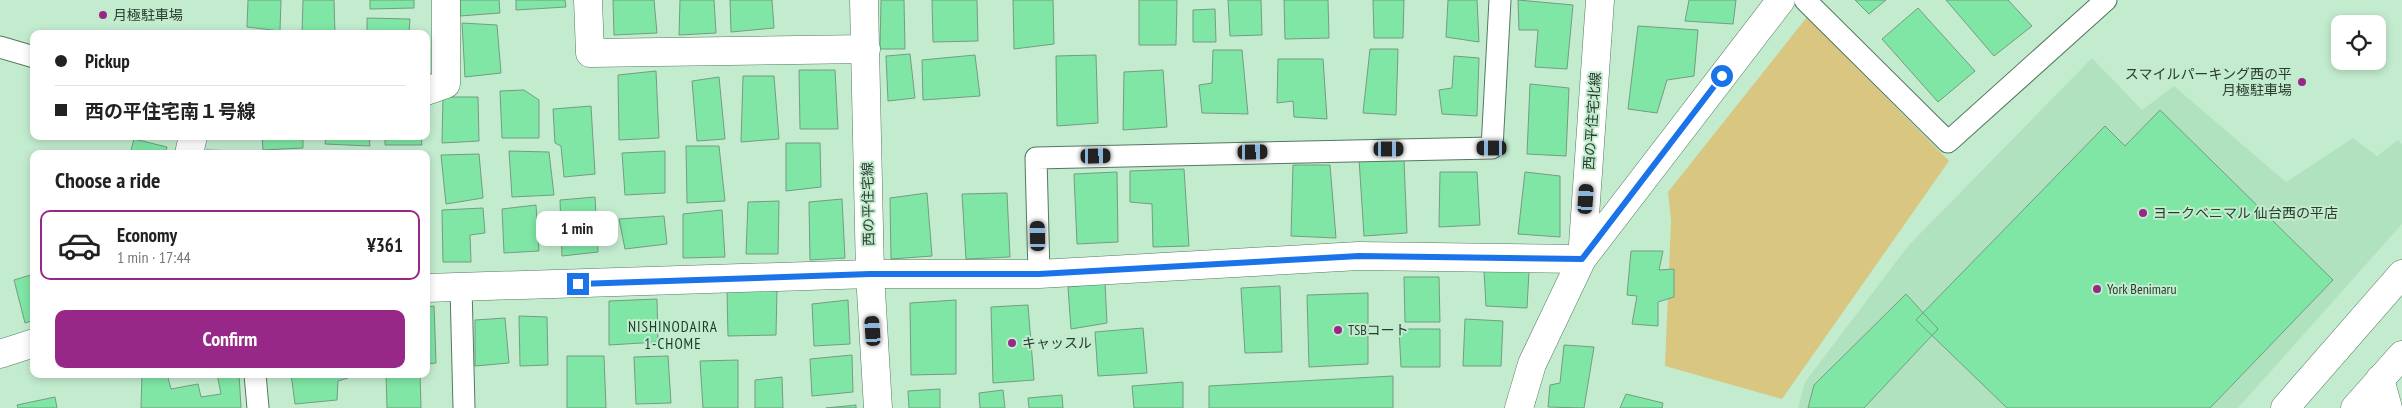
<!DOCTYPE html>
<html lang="en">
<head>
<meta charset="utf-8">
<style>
	body { margin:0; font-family:"PT Sans Narrow","Noto Sans JP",sans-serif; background:#f6f6f6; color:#222; height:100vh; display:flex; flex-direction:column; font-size:19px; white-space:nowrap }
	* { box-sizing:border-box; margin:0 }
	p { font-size:16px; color:#767676 }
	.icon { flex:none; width:28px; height:28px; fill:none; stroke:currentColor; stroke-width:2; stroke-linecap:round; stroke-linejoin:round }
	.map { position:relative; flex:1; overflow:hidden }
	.side { position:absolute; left:30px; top:150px; width:400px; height:228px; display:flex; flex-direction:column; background:#fff; border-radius:10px; box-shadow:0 2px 8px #0003 }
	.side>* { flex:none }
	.hud { position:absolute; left:30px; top:30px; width:400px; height:110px; border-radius:10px; box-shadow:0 2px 8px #0003; display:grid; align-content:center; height:110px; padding:0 25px; background:#fff }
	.controls { position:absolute; left:2331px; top:15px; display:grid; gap:10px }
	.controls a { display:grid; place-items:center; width:55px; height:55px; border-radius:10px; background:#fff; box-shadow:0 2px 8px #0003; font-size:25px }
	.end { position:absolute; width:22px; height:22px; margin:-11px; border:6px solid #1a73e8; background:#fff; box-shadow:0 0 0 2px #fff }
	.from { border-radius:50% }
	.bubble { position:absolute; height:35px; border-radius:10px; background:#fff; box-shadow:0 2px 8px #0003; font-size:16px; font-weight:600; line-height:35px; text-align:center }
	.car { position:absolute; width:15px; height:30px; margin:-15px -8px; border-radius:6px; box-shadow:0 0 4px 1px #0007; background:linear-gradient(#222 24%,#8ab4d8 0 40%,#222 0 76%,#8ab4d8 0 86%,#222 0) }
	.hud b { display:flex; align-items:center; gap:18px; height:48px; font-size:19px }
	.hud b+b { border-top:1px solid #e0e0e0 }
	.hud i { width:12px; height:12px; background:#222 }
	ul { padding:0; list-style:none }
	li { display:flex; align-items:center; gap:15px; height:70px; margin:0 10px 8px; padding:0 15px; border:2px solid transparent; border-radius:10px }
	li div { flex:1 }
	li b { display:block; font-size:19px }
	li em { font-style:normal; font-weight:600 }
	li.selected { border-color:#982887 }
	li>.icon { width:45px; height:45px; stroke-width:1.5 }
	h2 { padding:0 25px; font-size:22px; line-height:60px }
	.action { display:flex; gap:10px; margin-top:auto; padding:10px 25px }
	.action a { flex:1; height:58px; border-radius:10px; background:#982887; color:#fff; font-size:20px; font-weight:600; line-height:58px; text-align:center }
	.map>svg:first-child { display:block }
	.built { fill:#b1e2c0 }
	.green { fill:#d9c681 }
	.building { fill:#7fe6a5; stroke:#759c81 }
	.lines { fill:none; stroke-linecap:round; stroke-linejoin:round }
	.lane-casing { stroke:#53795f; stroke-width:23 }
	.street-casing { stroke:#53795f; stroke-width:29 }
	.secondary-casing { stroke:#53795f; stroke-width:29 }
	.lane { stroke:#fff; stroke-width:21 }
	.street { stroke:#fff; stroke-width:28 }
	.secondary { stroke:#fff; stroke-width:28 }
	.route { stroke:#1a73e8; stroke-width:6 }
	.poi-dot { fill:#982887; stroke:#c3eccf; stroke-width:2 }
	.labels { text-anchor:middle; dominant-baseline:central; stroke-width:4; stroke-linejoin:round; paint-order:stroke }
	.poi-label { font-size:14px; fill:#2a3b2f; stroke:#c3eccf; text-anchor:start }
	.street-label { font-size:14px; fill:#2a3b2f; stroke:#c3eccf }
	.neighbourhood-label { font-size:15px; letter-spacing:1px; fill:#173c25; stroke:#c3eccf }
</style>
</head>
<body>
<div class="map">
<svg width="2402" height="408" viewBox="0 0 2402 408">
	<rect width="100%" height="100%" fill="#c3eccf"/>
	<path class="built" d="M2092 58 2142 110 2174 86 2286 182 2353 138 2377 156 2398 140 2402 144V224L2238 408H1798L1805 382 1908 246Z"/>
	<path class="green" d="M1807 17 1949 161 1782 399 1665 366 1671 221 1668 192Z"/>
	<path class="building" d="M248 0H281L280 31 247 27Z
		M303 0H334L335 34H302Z
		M370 0H414V8L370 9Z
		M460 0H499L500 13 460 16Z
		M516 0H565L566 7 516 10Z
		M613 0H654L657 33 614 35Z
		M680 0H714L716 33 679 35Z
		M730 0H772L774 28 731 32Z
		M881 0H904L905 49H880Z
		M932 0H977L978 41 933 42Z
		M1013 0H1053L1054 44 1014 49Z
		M1139 0H1177L1176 45H1139Z
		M1228 0H1261L1262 35 1230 36Z
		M1284 0H1328L1329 38 1285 39Z
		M1373 0H1404L1403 38H1374Z
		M1448 0H1477L1479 42 1446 37Z
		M1518 0 1573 5 1567 69 1535 67 1538 30H1519Z
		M1689 0H1736L1733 24 1685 21Z
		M1855 0H1886L1869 14Z
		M1946 0H2008L2032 26 1994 56Z
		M1918 8 1975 71 1938 102 1882 39Z
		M1215 9 1216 42H1193V10Z
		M367 18 410 19 409 34H367Z
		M462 23 497 25 501 73 465 77Z
		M1638 26 1698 30 1694 76 1667 80 1657 113 1628 109Z
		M1370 49H1398L1396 115 1363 113Z
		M1213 50H1242L1248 114 1202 113 1199 85 1212 83Z
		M910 54 915 98 888 101 886 56Z
		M975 55 980 96 923 100 922 60Z
		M1096 55 1098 123 1057 126 1056 56Z
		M1454 56 1479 58 1477 116 1442 114 1439 90 1452 88Z
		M1278 59H1323L1327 119 1294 117 1293 101 1277 103Z
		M799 70H835L838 129H800Z
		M1163 70 1167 127 1123 130 1124 72Z
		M656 71 659 138 619 140 618 75Z
		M743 76H774L779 139 741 142Z
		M719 77 725 139 697 141 692 81Z
		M1530 84 1569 88 1566 156 1527 154Z
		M524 90 539 100V138H502L500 91Z
		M443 97H478L479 141 442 143Z
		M591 106 595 174 564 177 561 146 555 143 553 109Z
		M2160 110 2333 280 2210 408H2007L1916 320 2105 126 2125 146Z
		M262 136H303V148L263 150Z
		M326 136H369L370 146 325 144Z
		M385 136H421L422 145H385Z
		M134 139 167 147 165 154H130Z
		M786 143H820L821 187 786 191Z
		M686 146H719L725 201 687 203Z
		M206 150 242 151V154H206Z
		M509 151 549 152 554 195 512 197Z
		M665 151V193L625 195 622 153Z
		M479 154 483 198 446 204 441 155Z
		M1359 159 1404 160 1407 233 1364 236Z
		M1293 165H1330L1336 238 1291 236Z
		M1184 169 1189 246 1153 247 1152 204 1130 202V171Z
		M1117 172 1118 242 1077 244 1074 174Z
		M1440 172H1477L1480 225 1439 227Z
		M1525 172 1560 176V237L1518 234Z
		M927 193 932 256 891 259 890 198Z
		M1007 193 1010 257 966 259 962 194Z
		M595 197 598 252 562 256 560 200Z
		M842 199 845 258 810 260 809 202Z
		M779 201 778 254H746L748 202Z
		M536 205 539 251 504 253 502 209Z
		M483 208 485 233 470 235 471 262H443L442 210Z
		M722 210 725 257 683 258V214Z
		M664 216 667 244 625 249 619 219Z
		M1631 251H1663L1659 270 1674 269V297L1658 302V326L1632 324 1637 296 1627 295Z
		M1484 271H1529L1527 308 1486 306Z
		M34 274V320L25 323 14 280Z
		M1404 277H1439L1440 322H1405Z
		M1105 283 1107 323 1071 329 1068 287Z
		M1280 286 1282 352 1245 353 1241 288Z
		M777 289 776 335 728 336 727 292Z
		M1368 293V364L1309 367 1307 295Z
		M1906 294 1938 329 1864 408H1808L1814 385Z
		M657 299 658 342 609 345V301Z
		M848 300 850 344 814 346 812 304Z
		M956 300V374L911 375 910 303Z
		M1028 305 1034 380 993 383 991 307Z
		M434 306 436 363 426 364V307Z
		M519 316 547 317 548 365 520 366Z
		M505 318 509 363 475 366V320Z
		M1465 319 1503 321 1501 366H1463Z
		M1143 328 1147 373 1098 376 1095 332Z
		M1399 329H1440V367H1401Z
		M1564 345 1594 347 1584 408 1548 407 1550 385 1560 383Z
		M852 355 853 392 812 396 810 359Z
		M567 356H604L606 408H567Z
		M668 356 671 403 636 404 634 357Z
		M738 360V408H703L700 361Z
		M142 374H167L171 389 198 384 201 397 221 394 217 374H239L241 408H141Z
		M291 374H346L348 378 338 381 337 400 295 404Z
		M420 374 421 408H387L386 375Z
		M1393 376V408H1209V386Z
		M782 377 783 408H755V380Z
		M1183 382V408H1134L1132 386Z
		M940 389V408H909L908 391Z
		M1003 390 1005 408H980L979 393Z
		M1626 394 1663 403 1662 408H1620Z
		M1062 395 1063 408H1029L1028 398Z
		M55 397 57 408H18L17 405Z
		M856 405V408H826Z"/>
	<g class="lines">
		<g class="lane-casing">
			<path id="lane" d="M1805 0 1948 142 2106 0
				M0 47 34 57
				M1039 274 1036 158 1492 148 1500 0
				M461 287 464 408
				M255 374 258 408"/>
		</g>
		<g class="street-casing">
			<path id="street" d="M588 0 590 53 866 49
				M864 0 870 274 878 408
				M426 91 446 84V0
				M189 154 193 136
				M426 288 870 274H1039L1359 256 1582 259 1781 0
				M0 354 34 343
				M2380 379 2388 408
				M1519 408 1532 364 1582 259 1600 0"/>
		</g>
		<g class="secondary-casing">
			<path id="secondary" d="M2285 408 2402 274
				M2355 408 2402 355"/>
		</g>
		<use href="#lane" class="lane"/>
		<use href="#street" class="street"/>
		<use href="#secondary" class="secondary"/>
	</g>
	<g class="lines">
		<path class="route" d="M578 284 870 274H1039L1359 256 1582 259 1722 76"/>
	</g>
	<g class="poi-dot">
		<circle cx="103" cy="15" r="5"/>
		<circle cx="2302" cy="82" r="5"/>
		<circle cx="2143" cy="213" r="5"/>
		<circle cx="2097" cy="289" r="5"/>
		<circle cx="1338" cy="330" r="5"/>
		<circle cx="1012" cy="343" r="5"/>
	</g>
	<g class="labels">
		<g class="poi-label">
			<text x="113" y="15">月極駐車場</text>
			<text x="2292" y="74" text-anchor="end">スマイルパーキング西の平<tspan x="2292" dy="16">月極駐車場</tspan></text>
			<text x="2153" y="213">ヨークベニマル 仙台西の平店</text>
			<text x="2107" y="289">York Benimaru</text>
			<text x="1348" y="330">TSBコート</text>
			<text x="1022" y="343">キャッスル</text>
		</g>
		<g class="street-label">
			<text transform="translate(1592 121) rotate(-86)">西の平住宅北線</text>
			<text transform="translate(868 204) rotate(-91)">西の平住宅線</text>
		</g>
		<g class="neighbourhood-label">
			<text x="673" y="326">NISHINODAIRA<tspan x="673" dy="17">1-CHOME</tspan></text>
		</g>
	</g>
</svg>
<div class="controls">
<a><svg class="icon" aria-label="locate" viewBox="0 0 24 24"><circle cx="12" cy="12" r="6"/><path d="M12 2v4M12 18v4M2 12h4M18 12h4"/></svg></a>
</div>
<i class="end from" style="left:1722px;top:76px"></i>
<i class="end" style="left:578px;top:284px"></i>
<div class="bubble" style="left:536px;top:211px;width:82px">1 min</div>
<i class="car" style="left:1492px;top:148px;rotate:270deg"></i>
<i class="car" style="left:1389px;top:149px;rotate:90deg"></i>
<i class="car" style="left:1253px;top:152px;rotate:89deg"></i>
<i class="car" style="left:1096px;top:156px;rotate:89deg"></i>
<i class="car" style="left:1586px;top:199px;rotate:4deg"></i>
<i class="car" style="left:1038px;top:236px;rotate:359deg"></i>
<i class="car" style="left:873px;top:331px;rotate:356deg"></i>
<div class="hud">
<b><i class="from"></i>Pickup</b>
<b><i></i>西の平住宅南１号線</b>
</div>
<section class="side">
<h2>Choose a ride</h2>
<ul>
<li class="selected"><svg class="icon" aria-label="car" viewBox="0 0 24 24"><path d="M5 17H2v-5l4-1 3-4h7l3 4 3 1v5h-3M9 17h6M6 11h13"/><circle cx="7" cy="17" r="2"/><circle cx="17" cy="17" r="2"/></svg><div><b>Economy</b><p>1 min · 17:44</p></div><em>¥361</em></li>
</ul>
<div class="action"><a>Confirm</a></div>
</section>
</div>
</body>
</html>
